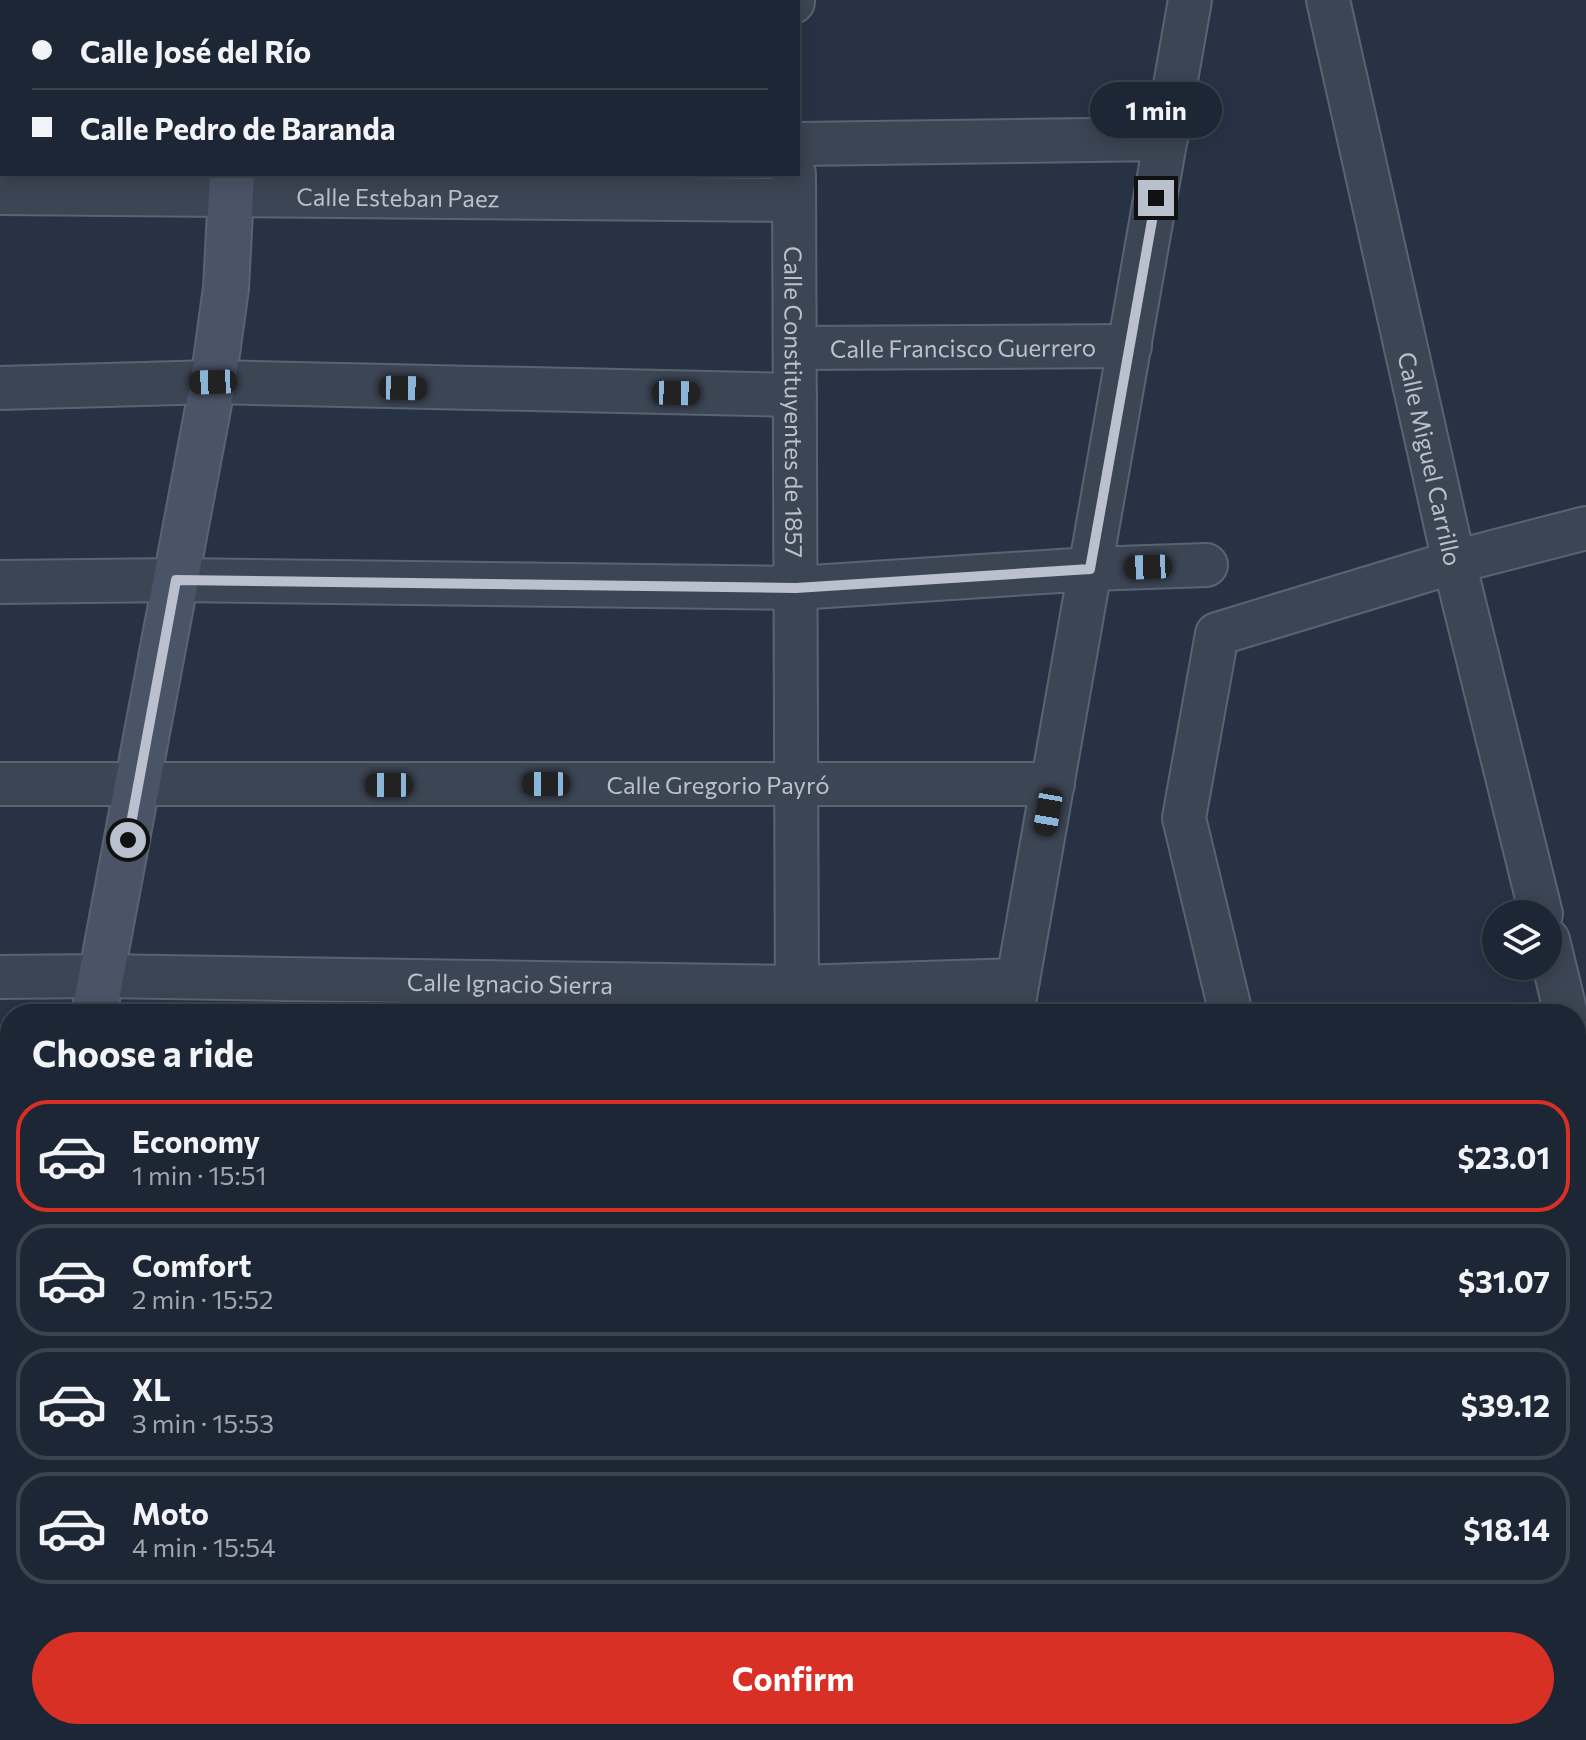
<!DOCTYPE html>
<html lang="en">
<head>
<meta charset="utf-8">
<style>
	body { margin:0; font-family:Commissioner,sans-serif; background:#252e3c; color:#f1f3f6; height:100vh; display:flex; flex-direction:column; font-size:30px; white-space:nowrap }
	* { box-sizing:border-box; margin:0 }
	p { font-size:26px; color:#a0a5ac }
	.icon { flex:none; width:44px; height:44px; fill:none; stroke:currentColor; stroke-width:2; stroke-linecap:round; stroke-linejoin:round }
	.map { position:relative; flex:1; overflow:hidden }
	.panel { position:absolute; left:0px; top:1004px; width:1586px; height:736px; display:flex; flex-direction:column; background:#1d2634; border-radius:32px 32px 0 0; box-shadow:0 4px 20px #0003,0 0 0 2px #3b434f }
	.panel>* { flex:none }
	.hud { position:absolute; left:0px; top:0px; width:800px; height:176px; box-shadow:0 4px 20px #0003,0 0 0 2px #3b434f; display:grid; align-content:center; height:176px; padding:0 32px; background:#1d2634 }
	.fabs { position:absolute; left:1482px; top:900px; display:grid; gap:16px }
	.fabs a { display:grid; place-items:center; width:80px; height:80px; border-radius:50%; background:#1d2634; box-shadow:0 4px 20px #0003,0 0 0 2px #3b434f; font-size:40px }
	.end { position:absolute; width:36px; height:36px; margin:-18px; border:10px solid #bac0ce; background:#111; box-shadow:0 0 0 4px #111 }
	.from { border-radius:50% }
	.bubble { position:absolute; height:56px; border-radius:28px; background:#1d2634; box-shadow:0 4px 20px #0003,0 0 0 2px #3b434f; font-size:26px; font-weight:700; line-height:56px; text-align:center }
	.car { position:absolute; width:24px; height:48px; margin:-24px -12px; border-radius:10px; box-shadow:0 0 6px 2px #0007; background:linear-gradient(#222 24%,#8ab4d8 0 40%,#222 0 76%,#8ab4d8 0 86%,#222 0) }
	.hud b { display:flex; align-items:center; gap:28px; height:76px; font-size:30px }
	.hud b+b { border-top:2px solid #3b434f }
	.hud i { width:20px; height:20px; background:#f1f3f6 }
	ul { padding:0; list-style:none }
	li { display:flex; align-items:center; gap:24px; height:112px; margin:0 16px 12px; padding:0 16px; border:4px solid #3b434f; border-radius:32px }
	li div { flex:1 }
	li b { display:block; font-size:30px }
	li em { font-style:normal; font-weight:700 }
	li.selected { border-color:#d93025 }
	li>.icon { width:72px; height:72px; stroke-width:1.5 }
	h2 { padding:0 32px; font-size:36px; line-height:96px }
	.action { display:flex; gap:16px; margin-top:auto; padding:16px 32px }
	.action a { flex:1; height:92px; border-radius:48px; background:#d93025; color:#fff; font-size:32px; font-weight:700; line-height:92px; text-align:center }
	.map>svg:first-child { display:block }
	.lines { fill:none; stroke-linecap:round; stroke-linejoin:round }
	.street-casing { stroke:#5a6372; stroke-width:46 }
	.secondary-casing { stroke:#5a6372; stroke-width:48 }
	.street { stroke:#3c4554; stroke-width:42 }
	.secondary { stroke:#4a5467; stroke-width:44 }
	.route { stroke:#bac0ce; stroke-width:10 }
	.labels { text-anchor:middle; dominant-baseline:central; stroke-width:8; stroke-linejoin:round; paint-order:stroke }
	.street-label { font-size:24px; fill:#bac0ce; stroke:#202a3a }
</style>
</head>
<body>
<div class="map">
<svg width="1586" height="1740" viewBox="0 0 1586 1740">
	<rect width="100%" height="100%" fill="#273345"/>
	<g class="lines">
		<g class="street-casing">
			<g id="street">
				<path d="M793 0V2"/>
				<path id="s1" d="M1328 0 1454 562 1541 914"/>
				<path d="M798 144 1166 139"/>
				<path id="s2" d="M794 174 797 1013"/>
				<path id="s3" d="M0 193 794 200"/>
				<path id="s4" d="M795 348 1130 346"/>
				<path d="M0 388 213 382 795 395"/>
				<path d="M0 582 176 580 796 588 1090 569 1206 565"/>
				<path id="s5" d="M0 784H1053"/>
				<path d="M1548 940 1566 1014"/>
				<path id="s6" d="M0 977 101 976 797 987 1018 980"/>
				<path d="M1012 1014 1190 0"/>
				<path d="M1231 1014 1184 818 1217 634 1454 562 1586 528"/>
				<path d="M1576 1053 1586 1093"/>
				<path d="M0 1179H10"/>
				<path d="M1052 1730 1054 1740"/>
				<path d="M1402 1730 1404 1740"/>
				<path d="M105 1740 107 1730"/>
				<path d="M298 1740 300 1730"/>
				<path d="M511 1740 514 1730"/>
				<path d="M725 1740 728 1730"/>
				<path d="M885 1740 887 1730"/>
			</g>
		</g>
		<g class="secondary-casing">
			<path id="secondary" d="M233 2V0
				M94 1014 213 382 226 288 232 174
				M1576 1273 1586 1270
				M0 1510 10 1458
				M0 1664H10
				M0 1709H10"/>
		</g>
		<use href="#street" class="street"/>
		<use href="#secondary" class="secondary"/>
	</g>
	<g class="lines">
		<path class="route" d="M128 840 176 580 796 588 1090 569 1156 198"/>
	</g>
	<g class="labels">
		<g class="street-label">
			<text stroke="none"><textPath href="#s3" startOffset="398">Calle Esteban Paez</textPath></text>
			<text stroke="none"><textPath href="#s4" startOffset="168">Calle Francisco Guerrero</textPath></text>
			<text stroke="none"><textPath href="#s2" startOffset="228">Calle Constituyentes de 1857</textPath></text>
			<text stroke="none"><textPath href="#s1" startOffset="470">Calle Miguel Carrillo</textPath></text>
			<text stroke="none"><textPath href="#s5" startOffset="718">Calle Gregorio Payró</textPath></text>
			<text stroke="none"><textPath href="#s6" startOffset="510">Calle Ignacio Sierra</textPath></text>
		</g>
	</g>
</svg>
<div class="fabs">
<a><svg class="icon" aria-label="layers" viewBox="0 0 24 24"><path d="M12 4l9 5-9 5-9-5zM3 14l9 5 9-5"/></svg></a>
</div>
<i class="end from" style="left:128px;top:840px"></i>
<i class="end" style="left:1156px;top:198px"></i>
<div class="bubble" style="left:1090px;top:82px;width:132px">1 min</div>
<i class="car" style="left:213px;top:382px;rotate:268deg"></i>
<i class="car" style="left:403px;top:388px;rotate:91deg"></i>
<i class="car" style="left:676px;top:393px;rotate:91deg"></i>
<i class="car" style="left:1148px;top:567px;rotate:268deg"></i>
<i class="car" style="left:546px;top:784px;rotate:270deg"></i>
<i class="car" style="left:389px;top:785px;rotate:270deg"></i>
<i class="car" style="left:1048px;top:812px;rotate:190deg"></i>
<div class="hud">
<b><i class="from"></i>Calle José del Río</b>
<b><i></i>Calle Pedro de Baranda</b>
</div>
<section class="panel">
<h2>Choose a ride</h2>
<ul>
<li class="selected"><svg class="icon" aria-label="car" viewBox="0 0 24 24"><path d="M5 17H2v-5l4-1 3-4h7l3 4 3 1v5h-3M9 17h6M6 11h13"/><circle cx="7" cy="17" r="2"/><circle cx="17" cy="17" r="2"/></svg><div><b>Economy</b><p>1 min · 15:51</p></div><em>$23.01</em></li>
<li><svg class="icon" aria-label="car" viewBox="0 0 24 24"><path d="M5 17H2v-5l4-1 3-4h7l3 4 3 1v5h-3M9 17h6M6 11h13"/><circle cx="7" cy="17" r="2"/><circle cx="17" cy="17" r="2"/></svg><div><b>Comfort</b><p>2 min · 15:52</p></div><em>$31.07</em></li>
<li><svg class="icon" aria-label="car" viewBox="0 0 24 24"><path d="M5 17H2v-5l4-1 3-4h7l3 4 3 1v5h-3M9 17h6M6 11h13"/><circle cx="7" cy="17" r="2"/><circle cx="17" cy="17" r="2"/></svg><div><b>XL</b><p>3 min · 15:53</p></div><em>$39.12</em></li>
<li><svg class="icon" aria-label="car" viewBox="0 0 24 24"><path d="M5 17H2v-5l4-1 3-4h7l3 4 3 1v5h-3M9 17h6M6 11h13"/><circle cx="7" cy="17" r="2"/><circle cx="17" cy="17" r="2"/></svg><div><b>Moto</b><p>4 min · 15:54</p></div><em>$18.14</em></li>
</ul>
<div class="action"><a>Confirm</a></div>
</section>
</div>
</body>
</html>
